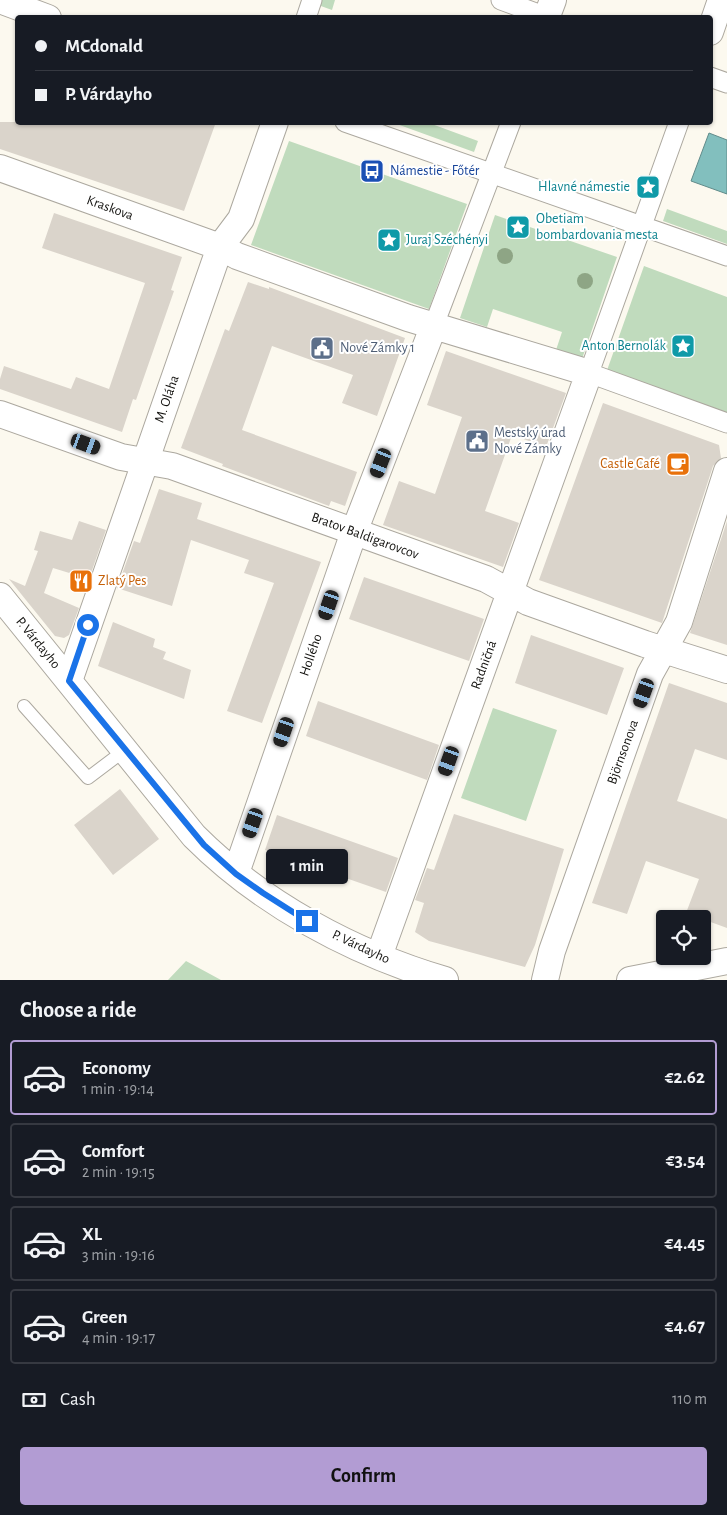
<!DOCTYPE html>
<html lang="en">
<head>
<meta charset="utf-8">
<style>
	body { margin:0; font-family:"Alegreya Sans",sans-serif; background:#20242c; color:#f1f3f6; height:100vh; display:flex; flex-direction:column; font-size:19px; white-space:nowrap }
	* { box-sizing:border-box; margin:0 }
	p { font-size:16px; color:#9ea1a6 }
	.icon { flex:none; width:28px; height:28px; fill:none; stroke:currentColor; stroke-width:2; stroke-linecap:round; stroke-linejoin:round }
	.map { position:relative; height:980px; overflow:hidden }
	.details { display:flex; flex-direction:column; background:#171b24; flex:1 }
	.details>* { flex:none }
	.guide { position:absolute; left:15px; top:15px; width:698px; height:110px; border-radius:5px; box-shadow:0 1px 4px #0004; display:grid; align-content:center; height:110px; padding:0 20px; background:#171b24 }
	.controls { position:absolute; left:656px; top:910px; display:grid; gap:10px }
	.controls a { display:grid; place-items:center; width:55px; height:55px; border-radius:5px; background:#171b24; box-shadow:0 1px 4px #0004; font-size:25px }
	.end { position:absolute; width:22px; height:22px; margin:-11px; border:6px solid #1a73e8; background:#fff; box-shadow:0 0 0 2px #fff }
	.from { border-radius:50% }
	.bubble { position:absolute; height:35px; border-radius:5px; background:#171b24; box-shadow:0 1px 4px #0004; font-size:16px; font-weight:600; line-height:35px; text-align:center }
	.car { position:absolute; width:15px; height:30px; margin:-15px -8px; border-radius:6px; box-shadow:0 0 4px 1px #0007; background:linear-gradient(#222 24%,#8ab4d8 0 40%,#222 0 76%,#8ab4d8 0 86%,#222 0) }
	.guide b { display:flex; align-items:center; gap:18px; height:48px; font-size:19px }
	.guide b+b { border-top:1px solid #363941 }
	.guide i { width:12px; height:12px; background:#f1f3f6 }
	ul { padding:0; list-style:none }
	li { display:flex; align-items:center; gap:15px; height:75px; margin:0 10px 8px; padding:0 10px; border:2px solid #363941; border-radius:5px }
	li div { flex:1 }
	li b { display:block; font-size:19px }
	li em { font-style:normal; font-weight:600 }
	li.current { border-color:#b29cd3 }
	li>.icon { width:45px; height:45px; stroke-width:1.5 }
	h2 { padding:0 20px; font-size:22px; line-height:60px }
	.pay { display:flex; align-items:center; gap:12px; height:55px; padding:0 20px; font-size:19px }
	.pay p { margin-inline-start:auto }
	.button { display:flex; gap:10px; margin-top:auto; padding:10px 20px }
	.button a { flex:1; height:58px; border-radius:5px; background:#b29cd3; color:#111; font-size:20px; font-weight:600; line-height:58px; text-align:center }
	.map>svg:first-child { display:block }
	.green { fill:#c0dbbd }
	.water { fill:#82bfbe; stroke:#618b8a }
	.building { fill:#dad4cb }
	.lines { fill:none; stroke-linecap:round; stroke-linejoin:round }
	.service-casing { stroke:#aca89f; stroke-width:14 }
	.pedestrian-casing { stroke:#aca89f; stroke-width:21 }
	.minor-casing { stroke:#aca89f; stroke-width:28 }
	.service { stroke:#fff; stroke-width:12 }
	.pedestrian { stroke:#fff; stroke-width:19 }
	.minor { stroke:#fff; stroke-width:26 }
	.tree { fill:#8ea585 }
	.route { stroke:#1a73e8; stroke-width:6 }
	.labels { text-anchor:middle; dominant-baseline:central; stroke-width:4; stroke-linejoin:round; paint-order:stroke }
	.transit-label { font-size:14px; fill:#164399; stroke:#fff; text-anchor:start }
	.culture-label { font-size:14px; fill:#0d838f; stroke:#fff; text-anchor:end }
	.street-label { font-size:14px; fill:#13120f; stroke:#fff }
	.service-label { font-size:14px; fill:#4e5e75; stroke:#fff; text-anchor:start }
	.food-label { font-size:14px; fill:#c56008; stroke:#fff; text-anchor:end }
</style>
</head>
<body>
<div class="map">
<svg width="727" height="980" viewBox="0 0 727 980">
	<rect width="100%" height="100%" fill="#fcf9ef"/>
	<path class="green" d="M319 0H335L332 10 318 5Z
		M394 123H429L478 141 474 152Z
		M289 141 467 204 429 309 251 245Z
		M667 209 727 231V244L663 221Z
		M495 215 617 257 582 359 556 350 562 332 493 309 487 327 460 318Z
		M644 266 727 297V420L605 376Z
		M493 708 557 730 526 821 461 798Z
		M186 961 221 980H168Z"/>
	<path class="water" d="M709 133 727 140V194L691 181Z"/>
	<path class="building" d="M0 122H216L184 211 0 149Z
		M54 213 182 257 171 290 174 291 136 400 133 399 122 432 0 389V379L4 366 71 389 76 377 109 389 145 283 42 248Z
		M248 282 269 289V287L405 338 377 416 342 403 353 375 272 346 242 430 357 472 345 506 331 501 329 506 222 466 223 464 181 448 225 329 229 331Z
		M446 351 566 393 546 447 512 435 485 511 519 523 503 567 383 525 399 481 435 494 462 417 427 405Z
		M603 403 719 445 721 458 713 466 662 623 539 580Z
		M159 489 202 503 197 519 321 562 262 723 227 711 274 583 244 573 249 560 191 540 172 606 117 588 134 541 140 543Z
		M79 521 106 530 89 579 53 568 44 593 79 608 69 635 64 638 55 636 9 579 25 586 38 551 34 550 40 531 72 540Z
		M727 521V645L690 633Z
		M364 577 484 619 469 661 349 619Z
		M113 622 155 639 153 647 166 652 163 659 191 670 184 699 98 666Z
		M531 635 624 668 607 715 515 683Z
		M669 683 727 703V760L695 749 677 801 727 819V928L686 913 699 879 646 861 627 914 592 903Z
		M318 701 439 745 427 780 306 736Z
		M120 789 159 839 113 875 74 825Z
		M454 814 564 849 535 945 525 967 429 941 415 932 424 903 415 900 427 868 434 870Z
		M277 815 398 858 386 892 265 850Z"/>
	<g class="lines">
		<g class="service-casing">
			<path id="service" d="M24 706 88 778 125 750"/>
		</g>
		<g class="pedestrian-casing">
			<path id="pedestrian" d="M501 0 549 18
				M306 18 312 0
				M710 77 727 83
				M345 122 727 256
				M679 122 589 373 727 423
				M434 325 511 122"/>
		</g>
		<g class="minor-casing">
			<path id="minor" d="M0 0 48 18
				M547 16 553 0
				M710 32 721 0
				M0 168 220 247 237 256 408 318 589 373 379 956
				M0 414 121 457 172 466 486 579 528 602 645 644 727 670
				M0 596 194 836C262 904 353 953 445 980
				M69 681 220 247 241 219 275 122
				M236 873 354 532 434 325
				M545 980 552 951 650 674 679 622 727 471
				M630 980 727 961"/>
		</g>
		<use href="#service" class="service"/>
		<use href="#pedestrian" class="pedestrian"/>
		<use href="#minor" class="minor"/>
	</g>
	<g class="tree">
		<circle cx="505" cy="256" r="8"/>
		<circle cx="585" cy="281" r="8"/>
	</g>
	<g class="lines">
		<path class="route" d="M88 625 69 681 204 845 236 874 263 893 307 921"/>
	</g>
	<defs>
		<g id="bus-square" transform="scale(1.25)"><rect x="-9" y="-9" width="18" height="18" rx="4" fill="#1a4fb4" stroke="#fff"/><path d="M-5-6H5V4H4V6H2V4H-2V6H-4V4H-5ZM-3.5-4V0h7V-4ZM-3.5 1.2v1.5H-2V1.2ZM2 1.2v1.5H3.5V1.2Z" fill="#fff"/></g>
		<g id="sight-square" transform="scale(1.25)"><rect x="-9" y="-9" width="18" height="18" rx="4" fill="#0f9aa8" stroke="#fff"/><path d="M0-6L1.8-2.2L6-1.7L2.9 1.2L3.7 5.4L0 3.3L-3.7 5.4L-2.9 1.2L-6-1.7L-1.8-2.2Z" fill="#fff"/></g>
		<g id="civic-square" transform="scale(1.25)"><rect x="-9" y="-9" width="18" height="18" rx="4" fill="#5c6f8a" stroke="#fff"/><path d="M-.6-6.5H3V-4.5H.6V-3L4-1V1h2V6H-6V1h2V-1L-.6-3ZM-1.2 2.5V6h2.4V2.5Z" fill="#fff"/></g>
		<g id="cafe-square" transform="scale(1.25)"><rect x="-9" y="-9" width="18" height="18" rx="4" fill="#e8710a" stroke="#fff"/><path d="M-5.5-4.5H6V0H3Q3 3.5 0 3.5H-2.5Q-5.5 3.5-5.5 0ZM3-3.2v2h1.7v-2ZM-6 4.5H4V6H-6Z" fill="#fff"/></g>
		<g id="restaurant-square" transform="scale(1.25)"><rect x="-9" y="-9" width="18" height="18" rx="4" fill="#e8710a" stroke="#fff"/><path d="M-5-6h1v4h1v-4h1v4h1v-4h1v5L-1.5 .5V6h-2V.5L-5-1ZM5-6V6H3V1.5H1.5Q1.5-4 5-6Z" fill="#fff"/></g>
	</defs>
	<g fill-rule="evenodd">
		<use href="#bus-square" x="372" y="171"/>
		<use href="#sight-square" x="648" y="187"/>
		<use href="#sight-square" x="518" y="227"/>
		<use href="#sight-square" x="389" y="240"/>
		<use href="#sight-square" x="683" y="346"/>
		<use href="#civic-square" x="322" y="348"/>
		<use href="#civic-square" x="477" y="441"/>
		<use href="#cafe-square" x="678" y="464"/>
		<use href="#restaurant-square" x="81" y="581"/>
	</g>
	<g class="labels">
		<g class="transit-label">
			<text x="390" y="171">Námestie - Főtér</text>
		</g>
		<g class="culture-label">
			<text x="630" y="187">Hlavné námestie</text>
			<text x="536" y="219" text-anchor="start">Obetiam<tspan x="536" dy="16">bombardovania mesta</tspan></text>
			<text x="406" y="240" text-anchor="start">Juraj Széchényi</text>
			<text x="666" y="346">Anton Bernolák</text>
		</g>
		<g class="street-label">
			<text transform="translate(110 208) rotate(20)">Kraskova</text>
			<text transform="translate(167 399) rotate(-71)">M. Oláha</text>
			<text transform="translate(365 536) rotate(20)">Bratov Baldigarovcov</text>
			<text transform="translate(38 643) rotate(51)">P. Várdayho</text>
			<text transform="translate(311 655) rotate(-71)">Hollého</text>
			<text transform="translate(484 665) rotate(-70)">Radničná</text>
			<text transform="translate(623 752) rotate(-70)">Björnsonova</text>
			<text transform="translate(361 947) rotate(25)">P. Várdayho</text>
		</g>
		<g class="service-label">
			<text x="340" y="348">Nové Zámky 1</text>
			<text x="494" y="433">Mestský úrad<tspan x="494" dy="16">Nové Zámky</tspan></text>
		</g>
		<g class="food-label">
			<text x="660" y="464">Castle Café</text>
			<text x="98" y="581" text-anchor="start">Zlatý Pes</text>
		</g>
	</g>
</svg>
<div class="controls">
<a><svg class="icon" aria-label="locate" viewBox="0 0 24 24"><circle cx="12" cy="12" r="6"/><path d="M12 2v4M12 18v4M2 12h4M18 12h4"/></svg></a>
</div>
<i class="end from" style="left:88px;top:625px"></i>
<i class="end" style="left:307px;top:921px"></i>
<div class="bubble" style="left:266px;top:849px;width:82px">1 min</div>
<i class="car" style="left:86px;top:444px;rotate:110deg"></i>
<i class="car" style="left:381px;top:463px;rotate:201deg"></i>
<i class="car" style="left:329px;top:605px;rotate:199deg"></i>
<i class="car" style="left:644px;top:693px;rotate:200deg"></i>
<i class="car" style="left:284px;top:732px;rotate:199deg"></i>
<i class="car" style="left:449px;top:761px;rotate:200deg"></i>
<i class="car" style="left:253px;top:823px;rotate:199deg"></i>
<div class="guide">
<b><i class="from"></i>MCdonald</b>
<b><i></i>P. Várdayho</b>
</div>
</div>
<section class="details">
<h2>Choose a ride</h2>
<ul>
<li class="current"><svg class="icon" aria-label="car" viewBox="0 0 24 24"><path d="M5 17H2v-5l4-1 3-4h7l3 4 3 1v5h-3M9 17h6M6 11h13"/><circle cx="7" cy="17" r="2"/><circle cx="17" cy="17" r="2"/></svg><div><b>Economy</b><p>1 min · 19:14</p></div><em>€2.62</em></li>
<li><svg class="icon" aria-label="car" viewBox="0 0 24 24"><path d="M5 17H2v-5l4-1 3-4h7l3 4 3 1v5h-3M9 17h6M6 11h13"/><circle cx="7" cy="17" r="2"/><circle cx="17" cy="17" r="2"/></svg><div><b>Comfort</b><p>2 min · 19:15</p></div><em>€3.54</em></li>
<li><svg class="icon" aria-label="car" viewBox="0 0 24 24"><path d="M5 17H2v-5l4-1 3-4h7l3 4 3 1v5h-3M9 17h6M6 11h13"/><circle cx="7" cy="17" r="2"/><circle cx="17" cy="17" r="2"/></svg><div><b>XL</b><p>3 min · 19:16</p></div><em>€4.45</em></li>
<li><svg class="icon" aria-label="car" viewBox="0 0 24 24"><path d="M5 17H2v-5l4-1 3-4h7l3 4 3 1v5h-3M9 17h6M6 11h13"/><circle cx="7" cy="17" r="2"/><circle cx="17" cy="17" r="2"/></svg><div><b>Green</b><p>4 min · 19:17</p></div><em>€4.67</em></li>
</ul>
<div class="pay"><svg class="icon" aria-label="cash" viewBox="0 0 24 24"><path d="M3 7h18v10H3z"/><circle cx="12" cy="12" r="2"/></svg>Cash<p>110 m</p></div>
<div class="button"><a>Confirm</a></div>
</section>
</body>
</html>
